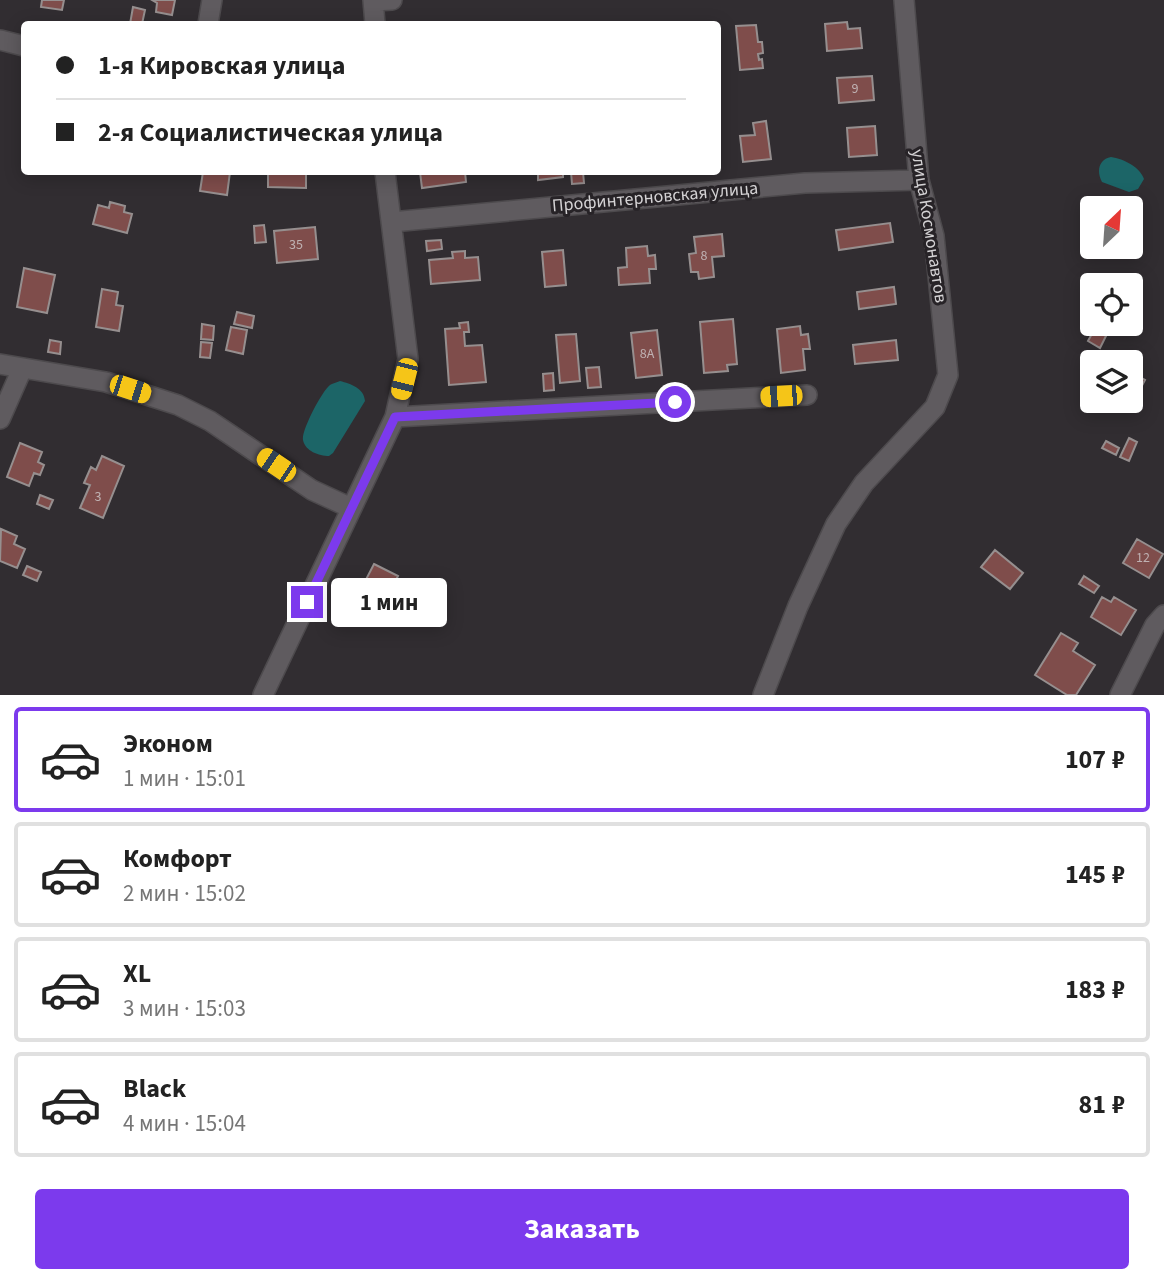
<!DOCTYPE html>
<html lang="ru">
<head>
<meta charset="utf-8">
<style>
	body { margin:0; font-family:"Source Sans 3",sans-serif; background:#f6f6f6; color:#222; height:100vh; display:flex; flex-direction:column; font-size:26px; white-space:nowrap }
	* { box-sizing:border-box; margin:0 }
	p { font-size:23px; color:#767676 }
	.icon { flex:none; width:38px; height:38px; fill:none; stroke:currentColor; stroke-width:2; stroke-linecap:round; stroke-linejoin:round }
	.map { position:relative; height:695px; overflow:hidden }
	.side { display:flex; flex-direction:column; background:#fff; flex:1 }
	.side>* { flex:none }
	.banner { position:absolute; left:21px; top:21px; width:700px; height:154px; border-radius:7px; box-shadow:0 4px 18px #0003; display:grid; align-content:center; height:154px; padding:0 35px; background:#fff }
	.needle { width:46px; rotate:25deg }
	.tools { position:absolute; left:1080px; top:196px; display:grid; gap:14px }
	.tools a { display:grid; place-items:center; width:63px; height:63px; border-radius:7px; background:#fff; box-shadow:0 4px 18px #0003; font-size:35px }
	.end { position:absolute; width:32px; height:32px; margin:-16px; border:9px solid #7c3aed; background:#fff; box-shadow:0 0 0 4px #fff }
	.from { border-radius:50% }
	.bubble { position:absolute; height:49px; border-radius:7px; background:#fff; box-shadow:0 4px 18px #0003; font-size:23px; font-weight:700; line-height:49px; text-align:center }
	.car { position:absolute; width:21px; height:42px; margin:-21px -10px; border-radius:9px; box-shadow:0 0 5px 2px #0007; background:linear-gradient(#f5c518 24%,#345 0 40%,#f5c518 0 76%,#345 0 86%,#f5c518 0) }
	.banner b { display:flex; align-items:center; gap:24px; height:66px; font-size:26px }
	.banner b+b { border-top:2px solid #e0e0e0 }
	.banner i { width:18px; height:18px; background:#222 }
	ul { padding:12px 0 0; list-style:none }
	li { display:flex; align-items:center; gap:21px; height:105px; margin:0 14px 10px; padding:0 21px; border:4px solid #e0e0e0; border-radius:7px }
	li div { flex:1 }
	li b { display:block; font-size:26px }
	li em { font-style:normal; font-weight:700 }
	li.active { border-color:#7c3aed }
	li>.icon { width:63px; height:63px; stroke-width:1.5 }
	.primary-button { display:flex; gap:14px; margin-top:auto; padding:14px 35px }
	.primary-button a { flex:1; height:80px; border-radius:7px; background:#7c3aed; color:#fff; font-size:28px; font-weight:700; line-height:80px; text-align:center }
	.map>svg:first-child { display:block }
	.water { fill:#1c6567 }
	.building { fill:#7f4d4b; stroke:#968f8f; stroke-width:2 }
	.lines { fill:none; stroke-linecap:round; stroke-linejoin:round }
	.minor-casing { stroke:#4d4a4d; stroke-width:22 }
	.minor { stroke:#5f5b5f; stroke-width:19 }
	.route { stroke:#7c3aed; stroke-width:9 }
	.labels { text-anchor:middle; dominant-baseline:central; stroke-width:6; stroke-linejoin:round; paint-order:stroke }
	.number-label { font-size:14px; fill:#bfb1b2 }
	.street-label { font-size:18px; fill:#d4d2d4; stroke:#272327 }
</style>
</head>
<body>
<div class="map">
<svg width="1164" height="695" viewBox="0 0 1164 695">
	<rect width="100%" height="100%" fill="#312d31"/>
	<path class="water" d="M1111 157C1124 159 1140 167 1144 179L1138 189 1129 192 1102 182C1096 171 1099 159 1111 157Z
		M340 381C351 384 364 388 365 401L333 453 329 456C319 456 305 451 303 440 301 431 322 391 330 385 332 384 337 382 340 381Z"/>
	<path class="building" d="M42 0H64L62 10 41 7Z
		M152 0H175L172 15 156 12 157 3Z
		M133 7 145 10 142 24H130Z
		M847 22 848 29 860 28 862 48 827 51 825 24Z
		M756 25 758 42H762L763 53 758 54 759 60 762 59 763 68 740 70 736 26Z
		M872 76 874 100 839 103 837 78Z
		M766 121 771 159 743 162 740 136 755 135 753 123Z
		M875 126 877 155 849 157 847 128Z
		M203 172H230L227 195 200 191Z
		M268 172H306V188L268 187Z
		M420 172H465L466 182 422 188Z
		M538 172H563V177L538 180Z
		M571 172H583L584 183 572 184Z
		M110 202 125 206 124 212 132 214 127 233 93 224 98 205 109 208Z
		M890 223 893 242 839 250 836 230Z
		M264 225 266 242 255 243 254 226Z
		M315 227 318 259 277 263 274 231Z
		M722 234 724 256 712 257 714 277 699 279 698 272H691L689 254 696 253 694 237Z
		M441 240 442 249 427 251 426 241Z
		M647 246 648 256 655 255 656 269H649L650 283 619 285 618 268 627 267 626 248Z
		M563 250 566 285 545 287 542 252Z
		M465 251V258L478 257 480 280 431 284 429 260 453 258 452 252Z
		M24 268 55 275 47 313 17 307Z
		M894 287 896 304 859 309 857 292Z
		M102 289 118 292 116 305 123 306 119 331 96 327Z
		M237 312 254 316 252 328 234 324Z
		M733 319 737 364 727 365 728 371 704 373 700 322Z
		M468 322 469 332H464L465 346 482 345 486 382 449 385 445 329 460 328 459 323Z
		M202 324 214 326 213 340 201 339Z
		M800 326 801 335 808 334 810 349H803L805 370 781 373 777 329Z
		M231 327 247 330 243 354 226 350Z
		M657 330 662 375 636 378 631 333Z
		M1094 330 1106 336 1100 348 1088 341Z
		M576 334 580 381 560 383 556 335Z
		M50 340 61 342 60 354 48 352Z
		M896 340 898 360 855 364 853 345Z
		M201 342 212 343 210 358 200 357Z
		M599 367 601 387 588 388 586 368Z
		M1130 368 1134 370 1132 373 1145 380 1135 399 1130 397Z
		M553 373 554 390 544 391 543 374Z
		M1129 438 1137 442 1129 461 1120 457Z
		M1106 441 1119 448 1116 455 1102 448Z
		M20 443 42 452 38 462 44 465 40 475 34 473 29 486 7 477Z
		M102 456 124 466 103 518 80 508 90 485 84 483 91 467 96 470Z
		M40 495 53 500 49 509 37 504Z
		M1 529 17 536 14 544 25 549 17 568 0 561Z
		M1137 539 1163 554 1149 578 1123 563Z
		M995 550 1023 573 1010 589 981 567Z
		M374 564 398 576 396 580 413 588 400 613 359 593Z
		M27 566 41 572 37 581 23 575Z
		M1084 576 1099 586 1094 593 1079 584Z
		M1102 597 1111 602 1114 597 1136 610 1121 635 1091 617Z
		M1061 633 1078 643 1073 651 1095 665 1076 695H1067L1035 675Z"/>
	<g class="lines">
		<g class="minor-casing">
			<path id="minor" d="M373 0 375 24
				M374 1 392 0
				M208 24 212 0
				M0 40 24 46
				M392 222 805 183 919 180
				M0 364 106 382 178 405 210 421 312 490 351 508
				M395 417 807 395
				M0 419 22 369
				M263 695 395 417 408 359 385 172
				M763 695 798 606 836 524 864 483 935 407 948 375 934 236 919 180 904 0
				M1120 695 1155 625 1164 615"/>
		</g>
		<use href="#minor" class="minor"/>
	</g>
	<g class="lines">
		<path class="route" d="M307 602 395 417 675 402"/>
	</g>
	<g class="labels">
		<g class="number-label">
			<text x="855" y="89">9</text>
			<text x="296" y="245">35</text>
			<text x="704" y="256">8</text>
			<text x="647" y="354">8А</text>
			<text x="98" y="497">3</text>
			<text x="1143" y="558">12</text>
		</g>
		<g class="street-label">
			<text transform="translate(655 197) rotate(-5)">Профинтерновская улица</text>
			<text transform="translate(929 226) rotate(81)">улица Космонавтов</text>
		</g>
	</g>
</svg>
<div class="tools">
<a><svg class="needle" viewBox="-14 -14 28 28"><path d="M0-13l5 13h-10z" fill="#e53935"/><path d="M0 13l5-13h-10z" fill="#767676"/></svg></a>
<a><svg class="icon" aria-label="locate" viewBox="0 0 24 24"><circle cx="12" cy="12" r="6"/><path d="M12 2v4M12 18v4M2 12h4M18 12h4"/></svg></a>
<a><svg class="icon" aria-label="layers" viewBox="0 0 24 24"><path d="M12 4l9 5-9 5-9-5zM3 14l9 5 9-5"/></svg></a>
</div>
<i class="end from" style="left:675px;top:402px"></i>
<i class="end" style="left:307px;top:602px"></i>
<div class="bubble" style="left:331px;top:578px;width:116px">1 мин</div>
<i class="car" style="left:404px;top:379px;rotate:194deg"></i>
<i class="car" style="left:130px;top:389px;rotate:108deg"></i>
<i class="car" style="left:781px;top:396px;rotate:267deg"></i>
<i class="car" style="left:276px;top:465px;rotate:304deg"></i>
<div class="banner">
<b><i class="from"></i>1-я Кировская улица</b>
<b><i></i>2-я Социалистическая улица</b>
</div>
</div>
<section class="side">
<ul>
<li class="active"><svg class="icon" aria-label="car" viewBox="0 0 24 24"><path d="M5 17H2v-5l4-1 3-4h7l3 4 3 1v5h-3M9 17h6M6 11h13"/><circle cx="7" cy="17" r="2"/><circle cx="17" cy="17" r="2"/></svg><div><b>Эконом</b><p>1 мин · 15:01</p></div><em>107 ₽</em></li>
<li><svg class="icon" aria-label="car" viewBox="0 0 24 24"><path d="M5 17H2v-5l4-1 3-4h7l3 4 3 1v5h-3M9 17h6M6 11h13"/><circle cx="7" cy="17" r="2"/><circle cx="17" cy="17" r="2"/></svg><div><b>Комфорт</b><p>2 мин · 15:02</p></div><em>145 ₽</em></li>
<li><svg class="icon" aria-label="car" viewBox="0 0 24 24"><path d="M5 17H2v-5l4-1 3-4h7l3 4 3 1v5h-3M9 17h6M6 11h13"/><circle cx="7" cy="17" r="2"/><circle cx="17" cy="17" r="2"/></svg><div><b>XL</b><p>3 мин · 15:03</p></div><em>183 ₽</em></li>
<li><svg class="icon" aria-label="car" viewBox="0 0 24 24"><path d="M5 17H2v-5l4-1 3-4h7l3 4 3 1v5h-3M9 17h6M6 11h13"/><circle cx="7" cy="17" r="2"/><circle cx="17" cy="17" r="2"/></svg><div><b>Black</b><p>4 мин · 15:04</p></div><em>81 ₽</em></li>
</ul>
<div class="primary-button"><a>Заказать</a></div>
</section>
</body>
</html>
